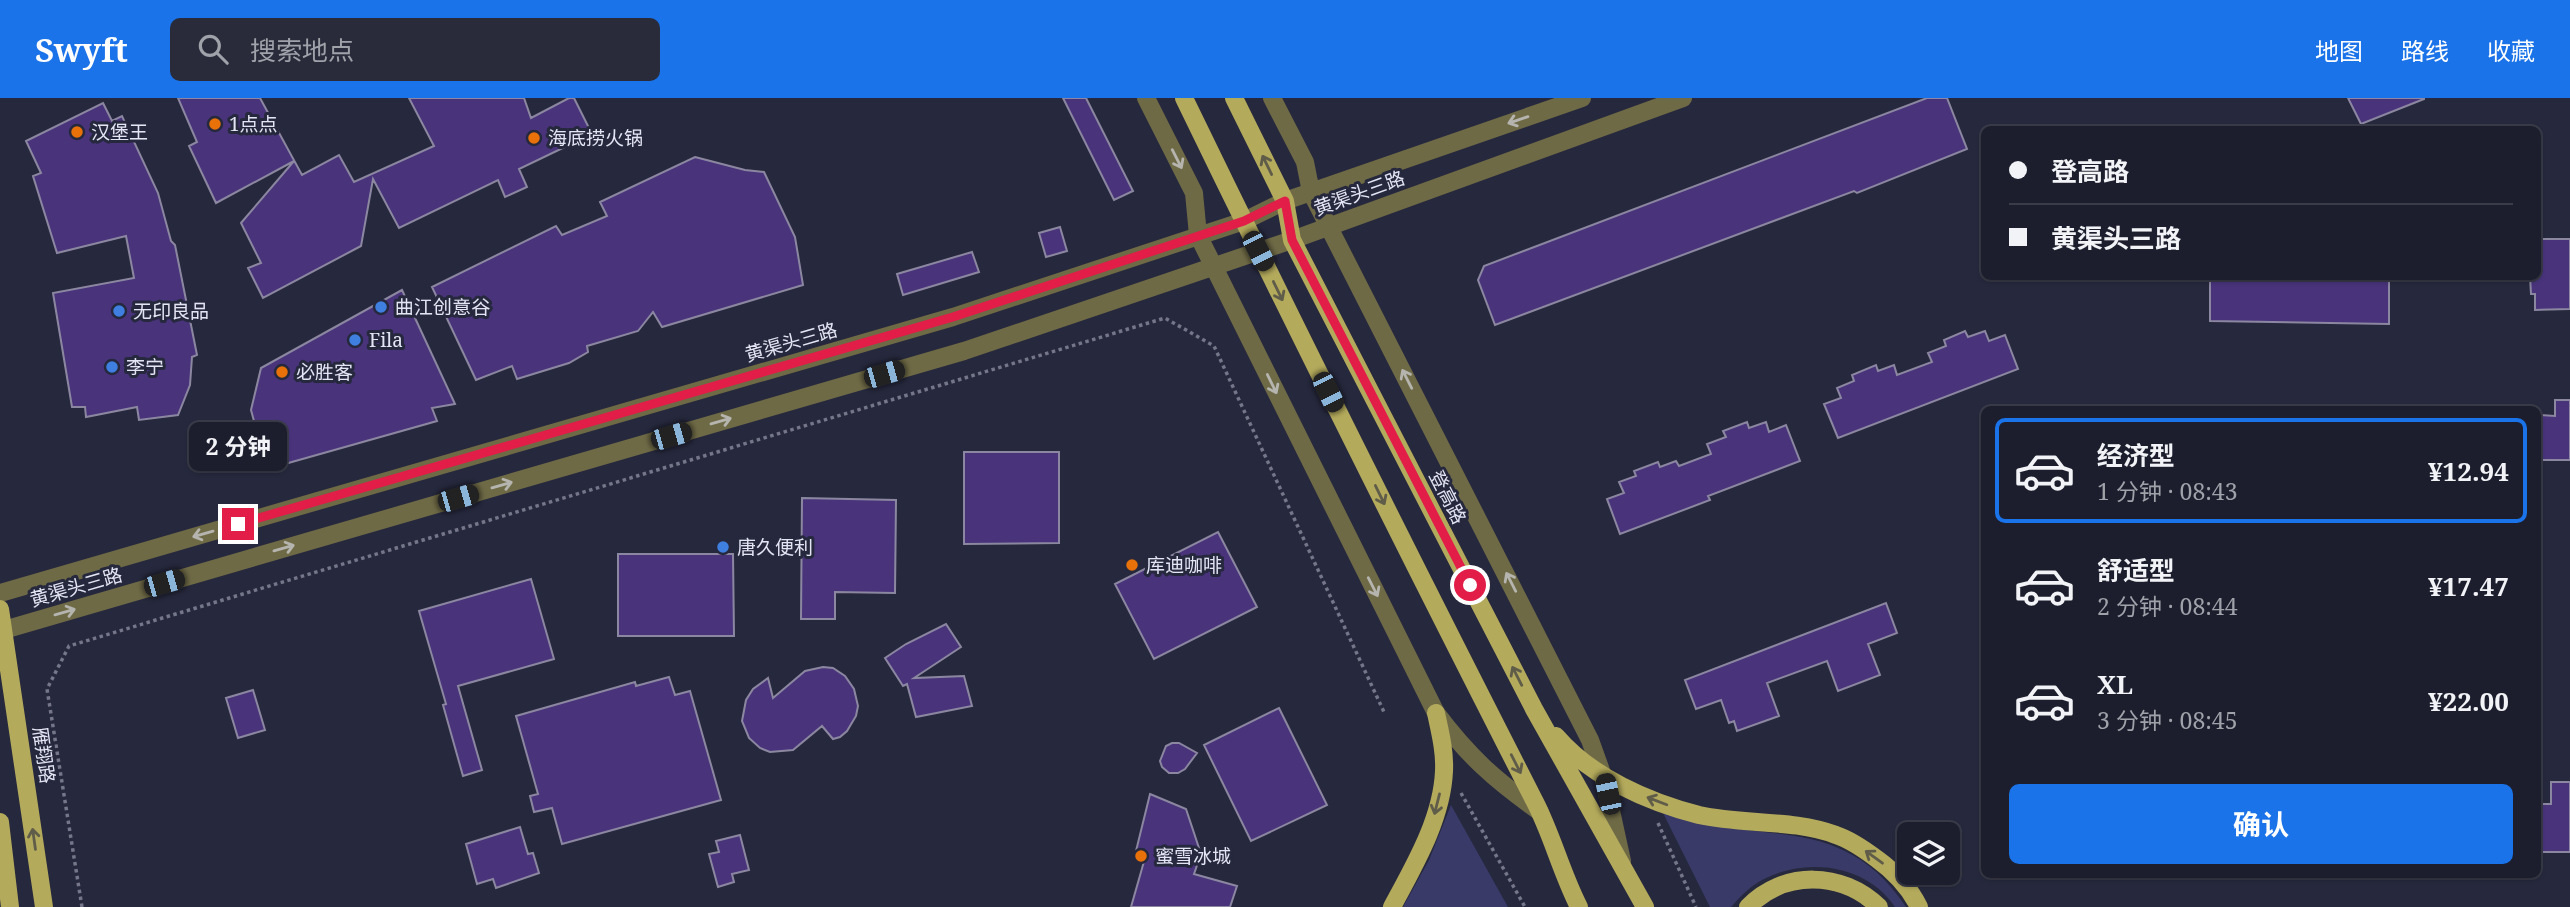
<!DOCTYPE html>
<html lang="zh">
<head>
<meta charset="utf-8">
<style>
	body { margin:0; font-family:"Noto Serif","Noto Sans SC",serif; background:#292b3a; color:#f1f3f6; height:100vh; display:flex; flex-direction:column; font-size:26px; white-space:nowrap }
	* { box-sizing:border-box; margin:0 }
	p { font-size:23px; color:#a0a2aa }
	.icon { flex:none; width:38px; height:38px; fill:none; stroke:currentColor; stroke-width:2; stroke-linecap:round; stroke-linejoin:round }
	.map { position:relative; flex:1; overflow:hidden }
	.details { position:absolute; left:1981px; top:308px; width:560px; height:472px; display:flex; flex-direction:column; background:#1c1e2e; border-radius:10px; box-shadow:0 2px 5px #0004,0 0 0 2px #3a3c4a }
	.details>* { flex:none }
	.top-card { position:absolute; left:1981px; top:28px; width:560px; height:154px; border-radius:10px; box-shadow:0 2px 5px #0004,0 0 0 2px #3a3c4a; display:grid; align-content:center; height:154px; padding:0 28px; background:#1c1e2e }
	.buttons { position:absolute; left:1897px; top:724px; display:grid; gap:14px }
	.buttons a { display:grid; place-items:center; width:63px; height:63px; border-radius:10px; background:#1c1e2e; box-shadow:0 2px 5px #0004,0 0 0 2px #3a3c4a; font-size:35px }
	.end { position:absolute; width:32px; height:32px; margin:-16px; border:9px solid #e11d48; background:#fff; box-shadow:0 0 0 4px #fff }
	.from { border-radius:50% }
	.bubble { position:absolute; height:49px; border-radius:10px; background:#1c1e2e; box-shadow:0 2px 5px #0004,0 0 0 2px #3a3c4a; font-size:23px; font-weight:700; line-height:49px; text-align:center }
	.car { position:absolute; width:21px; height:42px; margin:-21px -10px; border-radius:9px; box-shadow:0 0 5px 2px #0007; background:linear-gradient(#222 24%,#8ab4d8 0 40%,#222 0 76%,#8ab4d8 0 86%,#222 0) }
	.top-card b { display:flex; align-items:center; gap:24px; height:66px; font-size:26px }
	.top-card b+b { border-top:2px solid #3a3c4a }
	.top-card i { width:18px; height:18px; background:#f1f3f6 }
	ul { padding:12px 0 0; list-style:none }
	li { display:flex; align-items:center; gap:21px; height:105px; margin:0 14px 10px; padding:0 14px; border:4px solid transparent; border-radius:10px }
	li div { flex:1 }
	li b { display:block; font-size:26px }
	li em { font-style:normal; font-weight:700 }
	li.active { border-color:#1a73e8 }
	li>.icon { width:63px; height:63px; stroke-width:1.5 }
	.cta { display:flex; gap:14px; margin-top:auto; padding:14px 28px }
	.cta a { flex:1; height:80px; border-radius:10px; background:#1a73e8; color:#fff; font-size:28px; font-weight:700; line-height:80px; text-align:center }
	header { display:flex; align-items:center; gap:42px; box-sizing:border-box; height:98px; padding:0 35px; background:#1a73e8; color:#fff }
	header strong { font-size:33px }
	nav { display:flex; gap:38px; margin-inline-start:auto; font-size:24px }
	.search { width:490px; height:63px; background:#292b3a; display:flex; align-items:center; gap:18px; box-sizing:border-box; padding:0 24px; border-radius:10px; color:#a0a2aa; font-size:26px }
	.map>svg:first-child { display:block }
	.green { fill:#393a68 }
	.building { fill:#49347c; stroke:#8c87a1; stroke-width:2 }
	.lines { fill:none; stroke-linecap:round; stroke-linejoin:round }
	.path { stroke:#757689; stroke-width:3.5; stroke-dasharray:3.5 3.5; stroke-linecap:butt }
	.minor { stroke:#6f6a46; stroke-width:18 }
	.major { stroke:#b4aa5c; stroke-width:18 }
	.oneway { stroke:#b5b4ae }
	.oneway2 { stroke:#5f5c49 }
	.route { stroke:#e11d48; stroke-width:9 }
	.food-dot { fill:#e8710a; stroke:#26283d; stroke-width:2.5 }
	.shop-dot { fill:#3f7fe0; stroke:#26283d; stroke-width:2.5 }
	.labels { text-anchor:middle; dominant-baseline:central; stroke-width:6; stroke-linejoin:round; paint-order:stroke }
	.poi-label { font-size:19px; fill:#e4e5f4; stroke:#26283d; text-anchor:start }
	.street-label { font-size:19px; fill:#e4e5f4; stroke:#26283d }
</style>
</head>
<body>
<header>
<strong>Swyft</strong>
<div class="search"><svg class="icon" aria-label="search" viewBox="0 0 24 24"><circle cx="10" cy="10" r="6"/><path d="M15 15l6 6"/></svg>搜索地点</div>
<nav><a>地图</a><a>路线</a><a>收藏</a></nav>
</header>
<div class="map">
<svg width="2570" height="809" viewBox="0 0 2570 809">
	<rect width="100%" height="100%" fill="#26283d"/>
	<path class="green" d="M1451 707 1508 809H1403L1429 762Z
		M1662 713C1753 751 1840 709 1906 809H1895C1867 767 1807 759 1764 781 1750 788 1741 798 1731 809H1710Z"/>
	<path class="building" d="M178 0H260L302 77 339 57 354 84 434 48 409 0H524L531 20 569 0H574L592 36 519 71 527 89 505 99 498 82 399 130 373 81 361 148 263 200 248 170 261 165 241 125 294 63 216 105 189 48 197 44Z
		M1063 0H1086L1133 93 1114 102Z
		M1927 0H1947L1967 51 1857 95 1854 93 1495 227 1478 182 1484 168Z
		M2348 0H2424V1L2361 26Z
		M103 5 112 23 122 18 158 95 171 143 175 147 197 257 192 259 190 287 178 317 139 322 137 309 86 319 85 309H72L53 195 134 180 126 138 57 155 33 78 41 75 26 43Z
		M695 59 745 72 764 74 795 139 803 187 662 229 653 214 638 233 587 248 588 254 569 265 517 281 512 268 476 282 432 189 556 128 562 137 607 118 600 104Z
		M1060 129 1067 153 1046 159 1039 135Z
		M2538 141H2570V211L2535 212V196H2531L2530 178H2538Z
		M972 154 979 174 903 197 897 176Z
		M2223 178H2377V183H2389V226L2210 223V183H2223Z
		M402 192 455 306 432 310 437 323 260 373 251 344 257 334 251 312 261 270Z
		M1965 233 1968 239 1985 233 1989 243 2005 237 2018 271 1838 340 1824 306 1841 300 1837 290 1854 283 1852 277 1876 267 1878 273 1894 267 1897 277 1932 264 1928 255 1946 248 1944 242Z
		M2555 302H2570V362H2538V317L2555 318Z
		M1747 324 1749 330 1766 324 1769 334 1786 327 1800 363 1708 398 1710 402 1620 436 1607 401 1624 395 1619 384 1636 378 1634 373 1658 364 1660 369 1676 363 1679 368 1711 356 1707 346 1726 339 1723 333Z
		M964 354H1059V445L964 446Z
		M802 400 896 402 895 495 835 494V521H801Z
		M1218 434 1257 509 1154 561 1115 486Z
		M618 456H733L734 538H618Z
		M531 481 554 561 458 588 482 672 463 678 443 607 446 606 419 513Z
		M1886 505 1897 535 1868 546 1880 577 1838 593 1827 563 1767 585 1779 618 1737 633 1734 623 1729 625 1721 602 1696 611 1685 582Z
		M946 526 961 549 914 580 964 578 972 608 916 619 907 586 903 588 885 560 906 546Z
		M823 569 833 570 845 578 854 591 858 608 856 618 847 633 840 639 833 641 822 628 793 652 770 654 760 650 749 640 742 623 746 602 753 591 768 580 773 600 805 573Z
		M669 579 675 597 690 593 721 702 562 746 552 710 534 714 530 698 538 696 516 618 635 584 636 588Z
		M253 592 265 632 238 640 226 600Z
		M1279 610 1327 707 1251 743 1204 647Z
		M1172 645H1179L1197 655 1185 671 1178 675H1169L1162 669 1160 663 1166 648Z
		M2551 684H2570V754H2538V706H2551Z
		M1150 696 1186 711 1201 756 1194 776 1237 788 1230 809H1131L1145 760 1135 757Z
		M520 729 528 756 533 755 539 775 496 790 493 781 477 786 466 746Z
		M740 737 749 772 732 776 734 784 718 789 709 756 719 754 716 743Z"/>
	<g class="lines">
		<path class="path" d="M1461 695 1525 809
			M1658 725 1696 809
			M82 809 47 591 69 548 1165 220 1214 248 1384 614"/>
		<path class="minor" d="M1146 0 1194 95 1198 137 1436 615C1469 659 1495 682 1540 714
			M1272 0 1305 64 1311 94 1590 642 1604 681 1622 763
			M0 495 953 219 1244 123 1285 103 1582 0
			M0 533 964 253 1292 142 1683 0"/>
		<path class="major" d="M1184 0C1298 235 1415 469 1534 702 1552 736 1561 774 1579 809
			M1234 0 1285 103 1292 142 1534 611 1645 809
			M0 511 44 809
			M1556 638C1591 679 1648 704 1699 717 1744 727 1793 721 1836 737 1851 742 1865 752 1877 761 1895 774 1909 789 1919 809
			M0 724 10 809
			M1392 809C1414 768 1442 721 1444 673 1445 653 1440 634 1436 615
			M1748 809C1784 772 1842 773 1879 809"/>
	</g>
	<defs><path id="oneway-shaft" d="M-6 0H5M1.5-3L5.5 0L1.5 3" fill="none" stroke-width="1.6" stroke-linecap="round" stroke-linejoin="round" transform="scale(1.75)"/></defs>
	<g class="oneway">
		<use href="#oneway-shaft" transform="translate(1518 22) rotate(161)"/>
		<use href="#oneway-shaft" transform="translate(1177 61) rotate(63)"/>
		<use href="#oneway-shaft" transform="translate(1407 281) rotate(-117)"/>
		<use href="#oneway-shaft" transform="translate(1272 286) rotate(64)"/>
		<use href="#oneway-shaft" transform="translate(721 323) rotate(-16)"/>
		<use href="#oneway-shaft" transform="translate(502 387) rotate(-16)"/>
		<use href="#oneway-shaft" transform="translate(203 436) rotate(164)"/>
		<use href="#oneway-shaft" transform="translate(284 450) rotate(-16)"/>
		<use href="#oneway-shaft" transform="translate(1511 484) rotate(-117)"/>
		<use href="#oneway-shaft" transform="translate(1373 489) rotate(63)"/>
		<use href="#oneway-shaft" transform="translate(65 514) rotate(-16)"/>
	</g>
	<g class="oneway2">
		<use href="#oneway-shaft" transform="translate(1267 67) rotate(-116)"/>
		<use href="#oneway-shaft" transform="translate(1278 193) rotate(64)"/>
		<use href="#oneway-shaft" transform="translate(1380 397) rotate(64)"/>
		<use href="#oneway-shaft" transform="translate(1517 578) rotate(-117)"/>
		<use href="#oneway-shaft" transform="translate(1516 666) rotate(63)"/>
		<use href="#oneway-shaft" transform="translate(1657 703) rotate(-159)"/>
		<use href="#oneway-shaft" transform="translate(1437 706) rotate(104)"/>
		<use href="#oneway-shaft" transform="translate(34 741) rotate(-98)"/>
		<use href="#oneway-shaft" transform="translate(1874 759) rotate(-144)"/>
	</g>
	<g class="lines">
		<path class="route" d="M238 426 953 219 1244 123 1285 103 1292 142 1470 487"/>
	</g>
	<g class="food-dot">
		<circle cx="215" cy="26" r="7"/>
		<circle cx="77" cy="34" r="7"/>
		<circle cx="534" cy="40" r="7"/>
		<circle cx="282" cy="274" r="7"/>
		<circle cx="1132" cy="467" r="7"/>
		<circle cx="1141" cy="758" r="7"/>
	</g>
	<g class="shop-dot">
		<circle cx="381" cy="209" r="7"/>
		<circle cx="119" cy="213" r="7"/>
		<circle cx="355" cy="242" r="7"/>
		<circle cx="112" cy="269" r="7"/>
		<circle cx="723" cy="449" r="7"/>
	</g>
	<g class="labels">
		<g class="poi-label">
			<text x="229" y="26">1点点</text>
			<text x="91" y="34">汉堡王</text>
			<text x="548" y="40">海底捞火锅</text>
			<text x="395" y="209">曲江创意谷</text>
			<text x="133" y="213">无印良品</text>
			<text x="369" y="242">Fila</text>
			<text x="126" y="269">李宁</text>
			<text x="296" y="274">必胜客</text>
			<text x="737" y="449">唐久便利</text>
			<text x="1146" y="467">库迪咖啡</text>
			<text x="1155" y="758">蜜雪冰城</text>
		</g>
		<g class="street-label">
			<text transform="translate(1359 95) rotate(-20)">黄渠头三路</text>
			<text transform="translate(791 244) rotate(-16)">黄渠头三路</text>
			<text transform="translate(1448 399) rotate(63)">登高路</text>
			<text transform="translate(76 489) rotate(-16)">黄渠头三路</text>
			<text transform="translate(44 657) rotate(82)">雁翔路</text>
		</g>
	</g>
</svg>
<div class="buttons">
<a><svg class="icon" aria-label="layers" viewBox="0 0 24 24"><path d="M12 4l9 5-9 5-9-5zM3 14l9 5 9-5"/></svg></a>
</div>
<i class="end from" style="left:1470px;top:487px"></i>
<i class="end" style="left:238px;top:426px"></i>
<div class="bubble" style="left:189px;top:324px;width:98px">2 分钟</div>
<i class="car" style="left:1258px;top:153px;rotate:153deg"></i>
<i class="car" style="left:884px;top:276px;rotate:74deg"></i>
<i class="car" style="left:1328px;top:294px;rotate:154deg"></i>
<i class="car" style="left:671px;top:338px;rotate:74deg"></i>
<i class="car" style="left:458px;top:400px;rotate:74deg"></i>
<i class="car" style="left:164px;top:485px;rotate:74deg"></i>
<i class="car" style="left:1608px;top:696px;rotate:348deg"></i>
<div class="top-card">
<b><i class="from"></i>登高路</b>
<b><i></i>黄渠头三路</b>
</div>
<section class="details">
<ul>
<li class="active"><svg class="icon" aria-label="car" viewBox="0 0 24 24"><path d="M5 17H2v-5l4-1 3-4h7l3 4 3 1v5h-3M9 17h6M6 11h13"/><circle cx="7" cy="17" r="2"/><circle cx="17" cy="17" r="2"/></svg><div><b>经济型</b><p>1 分钟 · 08:43</p></div><em>¥12.94</em></li>
<li><svg class="icon" aria-label="car" viewBox="0 0 24 24"><path d="M5 17H2v-5l4-1 3-4h7l3 4 3 1v5h-3M9 17h6M6 11h13"/><circle cx="7" cy="17" r="2"/><circle cx="17" cy="17" r="2"/></svg><div><b>舒适型</b><p>2 分钟 · 08:44</p></div><em>¥17.47</em></li>
<li><svg class="icon" aria-label="car" viewBox="0 0 24 24"><path d="M5 17H2v-5l4-1 3-4h7l3 4 3 1v5h-3M9 17h6M6 11h13"/><circle cx="7" cy="17" r="2"/><circle cx="17" cy="17" r="2"/></svg><div><b>XL</b><p>3 分钟 · 08:45</p></div><em>¥22.00</em></li>
</ul>
<div class="cta"><a>确认</a></div>
</section>
</div>
</body>
</html>
